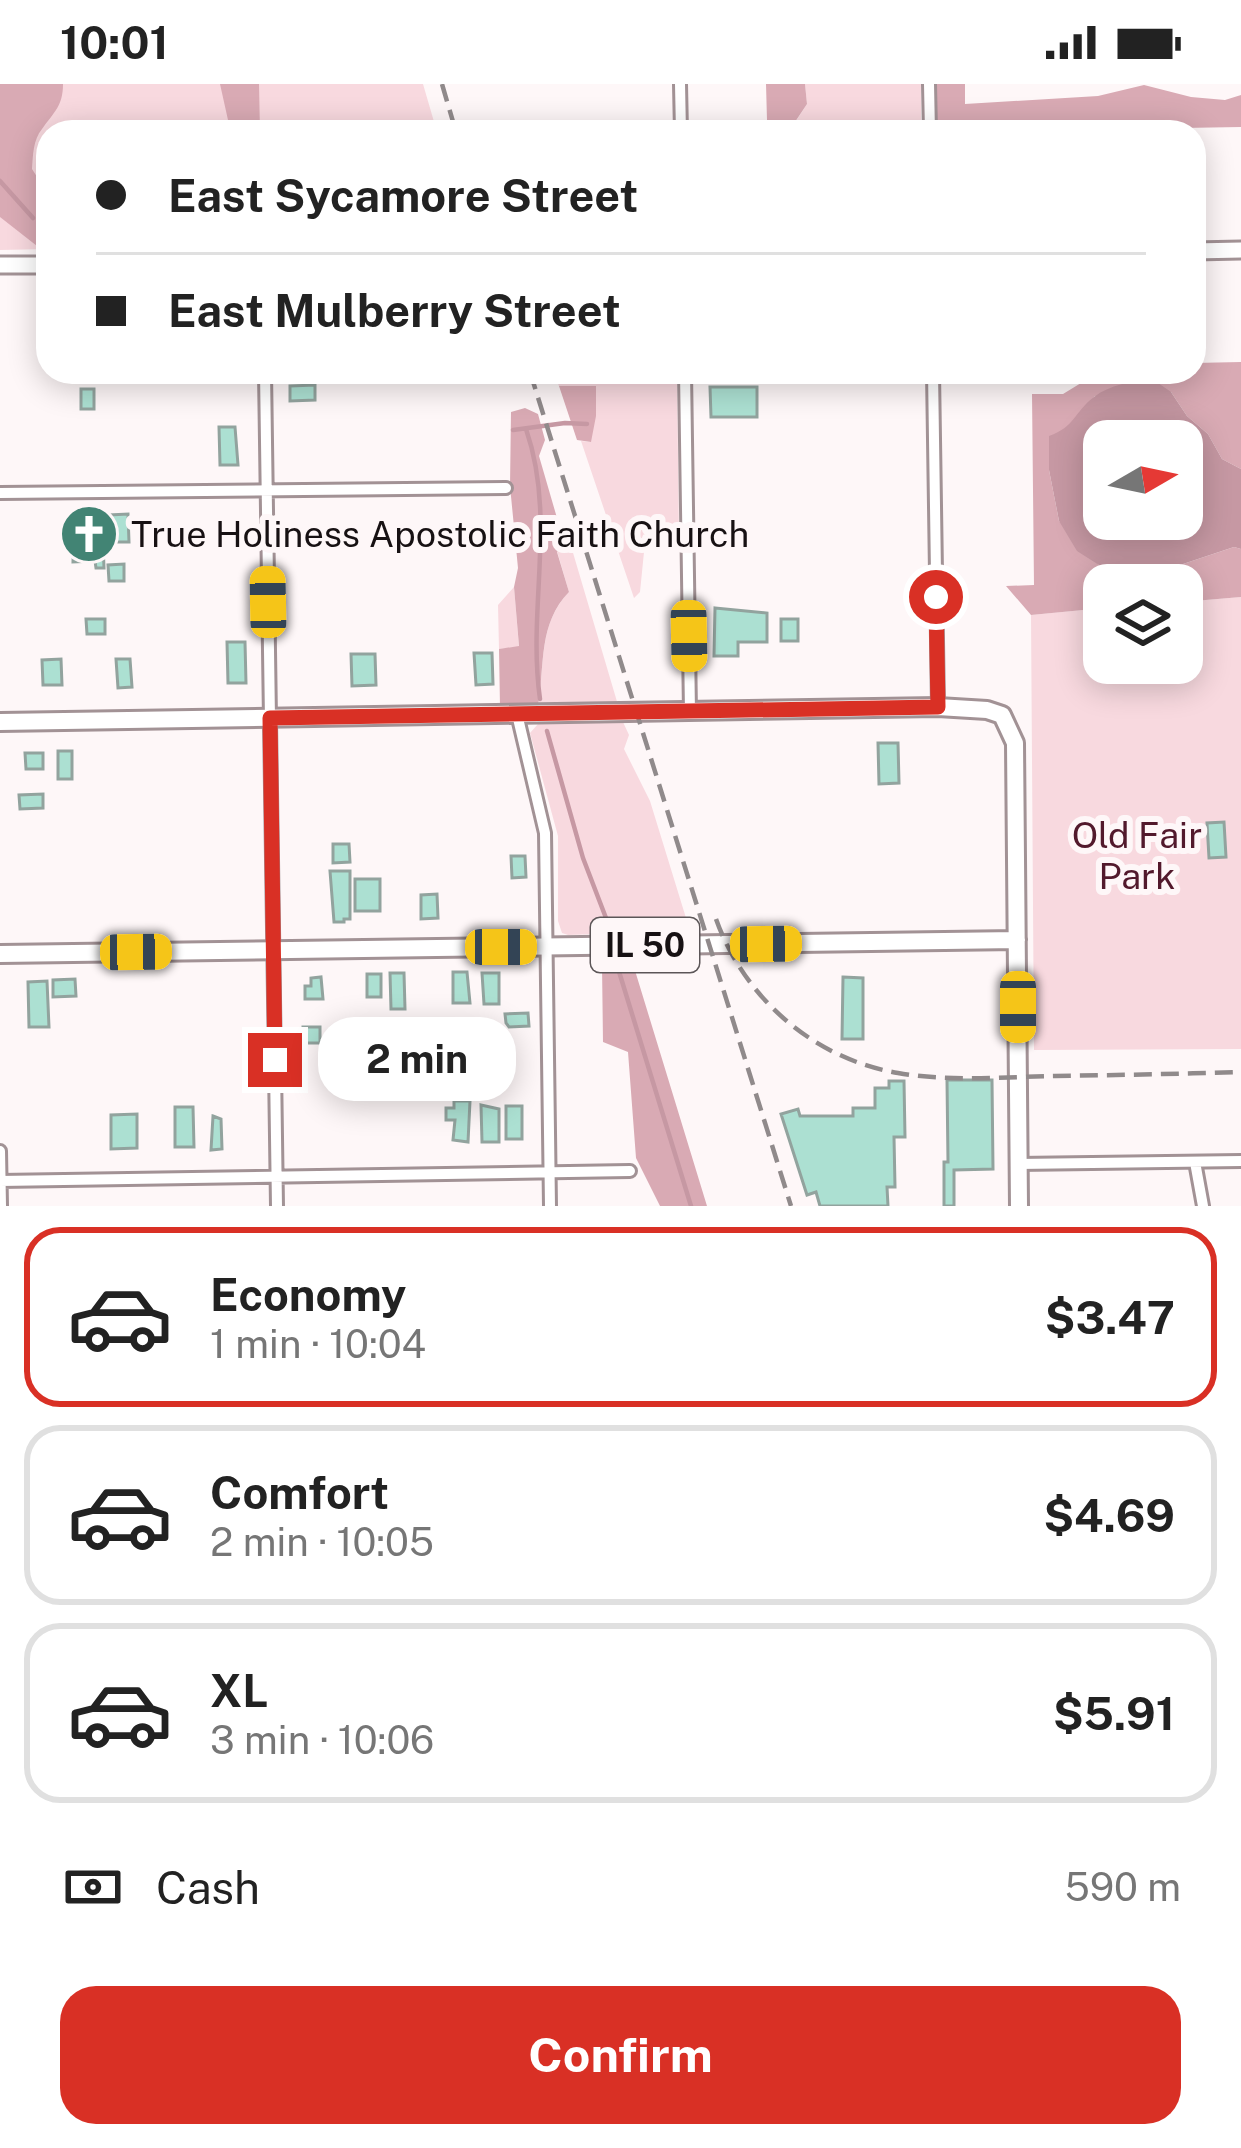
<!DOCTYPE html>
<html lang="en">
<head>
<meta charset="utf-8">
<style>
	body { margin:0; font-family:"Public Sans",sans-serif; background:#f2f2f2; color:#222; height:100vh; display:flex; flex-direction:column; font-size:45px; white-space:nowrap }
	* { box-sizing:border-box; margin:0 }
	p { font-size:39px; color:#767676 }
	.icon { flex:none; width:66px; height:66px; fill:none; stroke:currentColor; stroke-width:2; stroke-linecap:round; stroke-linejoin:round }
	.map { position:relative; height:1122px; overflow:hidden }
	.drawer { display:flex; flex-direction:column; background:#fff; flex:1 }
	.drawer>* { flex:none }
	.hud { position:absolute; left:36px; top:36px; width:1170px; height:264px; border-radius:36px; box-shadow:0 6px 30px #0003; display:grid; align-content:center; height:264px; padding:0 60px; background:#fff }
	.needle { width:78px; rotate:81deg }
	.tools { position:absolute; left:1083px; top:336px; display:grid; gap:24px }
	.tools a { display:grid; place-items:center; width:120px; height:120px; border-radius:24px; background:#fff; box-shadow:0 6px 30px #0003; font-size:60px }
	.end { position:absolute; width:54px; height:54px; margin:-27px; border:15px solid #d93025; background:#fff; box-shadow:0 0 0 6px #fff }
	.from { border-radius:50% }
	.bubble { position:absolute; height:84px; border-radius:36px; background:#fff; box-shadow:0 6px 30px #0003; font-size:39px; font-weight:700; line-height:84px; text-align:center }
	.car { position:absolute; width:36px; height:72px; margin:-36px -18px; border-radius:15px; box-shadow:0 0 9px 3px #0007; background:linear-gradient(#f5c518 24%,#345 0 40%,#f5c518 0 76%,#345 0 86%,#f5c518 0) }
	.hud b { display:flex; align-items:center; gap:42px; height:114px; font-size:45px }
	.hud b+b { border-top:3px solid #e0e0e0 }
	.hud i { width:30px; height:30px; background:#222 }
	ul { padding:21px 0 0; list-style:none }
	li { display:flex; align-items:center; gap:36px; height:180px; margin:0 24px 18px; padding:0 36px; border:6px solid #e0e0e0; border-radius:36px }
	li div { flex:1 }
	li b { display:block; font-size:45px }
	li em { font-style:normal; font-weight:700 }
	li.current { border-color:#d93025 }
	li>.icon { width:108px; height:108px; stroke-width:1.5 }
	.pay { display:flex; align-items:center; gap:30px; height:132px; padding:0 60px; font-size:45px }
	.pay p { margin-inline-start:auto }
	.button { display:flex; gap:24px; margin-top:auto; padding:24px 60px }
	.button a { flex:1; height:138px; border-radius:36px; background:#d93025; color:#fff; font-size:48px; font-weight:700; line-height:138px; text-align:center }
	.status { display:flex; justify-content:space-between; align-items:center; height:84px; padding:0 60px; background:#fff; direction:ltr }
	.status svg { height:33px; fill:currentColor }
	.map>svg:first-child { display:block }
	.green { fill:#f8d9df }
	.forest { fill:#d9aab4 }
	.water { fill:#c698a3; fill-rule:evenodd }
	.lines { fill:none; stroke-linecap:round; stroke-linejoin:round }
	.stream { stroke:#c698a3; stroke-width:4.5 }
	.building { fill:#ace0d2; stroke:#92a39e; stroke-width:3 }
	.street-casing { stroke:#a29295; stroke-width:16 }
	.secondary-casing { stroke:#a29295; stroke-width:21 }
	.primary-casing { stroke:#a29295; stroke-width:22 }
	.street { stroke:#fff; stroke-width:10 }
	.secondary { stroke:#fff; stroke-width:15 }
	.primary { stroke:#fff; stroke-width:16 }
	.rail { stroke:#908a8b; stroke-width:4.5; stroke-dasharray:18 9; stroke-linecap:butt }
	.route { stroke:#d93025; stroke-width:15 }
	.labels { text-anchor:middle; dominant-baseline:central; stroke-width:12; stroke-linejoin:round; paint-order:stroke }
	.shield { fill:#fef7f8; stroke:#5c5658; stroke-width:3 }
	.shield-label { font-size:33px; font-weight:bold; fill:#171113 }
	.poi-label { font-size:36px; fill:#171113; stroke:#fef7f8; text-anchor:start }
	.park-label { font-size:36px; fill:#52192c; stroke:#fef7f8 }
</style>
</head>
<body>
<div class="status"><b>10:01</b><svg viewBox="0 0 49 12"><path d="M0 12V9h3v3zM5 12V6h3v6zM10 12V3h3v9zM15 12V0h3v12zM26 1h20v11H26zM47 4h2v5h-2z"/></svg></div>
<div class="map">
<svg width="1241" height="1122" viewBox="0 0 1241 1122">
	<rect width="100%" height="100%" fill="#fef7f8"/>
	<path class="green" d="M0 0H423L437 48H48V165L0 166Z
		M805 0H921V48H767V36L796 37 807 20Z
		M553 288H579L580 292 677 290 679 452H650L644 468 640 508 634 514 581 357 590 358 595 302H559Z
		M564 458 571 462 618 621 538 622C545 581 538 540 569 508L557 467Z
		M514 503 519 563 499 565 498 521Z
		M1241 513V965L1034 966 1031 531 1104 524V579H1182V518Z
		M623 638 629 651 624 665 650 717 690 847 568 851 562 849 558 837V752L530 649 538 640Z"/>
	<path class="forest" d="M0 0H63C63 22 54 28 42 45 33 56 33 71 32 85L48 110V162H37L0 133Z
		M220 0H259L260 48H240L228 36Z
		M766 0H805L807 20 795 38 767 36Z
		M937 0H965V20L1098 12 1144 1 1191 13 1225 16 1241 11V43L937 48Z
		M1241 278V385L1222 375 1208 350 1187 332 1171 308 1095 312 1067 346 1049 386 1059 437 1099 481 1153 490 1234 463 1241 465V513L1182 518V501H1104V524L1031 531 1006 502 1034 501 1032 310H1063L1099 288H1194V279Z
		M559 302H596V332L591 358 577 356Z
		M525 324 538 330 545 356 539 372 564 458 557 468 569 508C538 540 545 580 538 622L500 623 499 565 519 562 514 503 518 484 510 402 511 328Z
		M633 880 707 1122H660L636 1074 628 968 603 958 602 881Z"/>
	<path class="water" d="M1151 294 1171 308 1187 332 1208 350 1222 375 1241 385V465L1234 463 1153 490 1099 481 1077 467 1059 437 1049 386V352C1075 343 1074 328 1094 313 1109 301 1133 297 1151 294ZM1104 357H1182V435H1104Z"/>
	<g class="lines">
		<path class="stream" d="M0 97 33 134
			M526 345C557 435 527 524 540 615
			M513 346 565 339 587 340
			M547 647 583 774 606 834
			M617 881 691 1122"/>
	</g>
	<path class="building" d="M315 301V316L290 317V302Z
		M710 303H757V333H711Z
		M81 305H94V325H81Z
		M219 343H235L238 381H220Z
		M128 430 129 458H109V431Z
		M102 433 104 484H96L95 477 73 478 74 434Z
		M124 480V497H109L108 481Z
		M715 524 767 529V558H738V572H714Z
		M86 535H105V550H87Z
		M781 535H798V557H781Z
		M227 558H245L246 599H228Z
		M474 569H492L493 600 476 601Z
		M351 570H375L376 601 352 602Z
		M61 575 62 601H43L42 576Z
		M116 575H130L132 603 118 604Z
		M878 659H898L899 699 879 700Z
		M58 667H72V695H58Z
		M25 669H43V685H26Z
		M43 710V724L20 725 19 711Z
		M1224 738 1226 773 1209 774 1207 739Z
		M333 760H349L350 778 333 779Z
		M511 772H525L526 793 512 794Z
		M330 787H350V835H344V838H334Z
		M355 795H380V827H355Z
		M437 810 438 834 421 835V811Z
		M453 888H467L470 919H453Z
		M390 889H404L405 925H391Z
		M482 889H499V920H484Z
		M367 890H381V913H367Z
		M321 893 323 915H305V902H311V894Z
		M843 893 863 894V955H842Z
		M75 895 76 912 53 913V896Z
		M47 897 49 943H29L28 898Z
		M528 929 529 942 509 943 506 939 505 930Z
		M303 943H320V959H303Z
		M501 944V964H483L482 945Z
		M445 945H459V965H445Z
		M947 996H992L993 1085 954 1086V1122H944V1078H948Z
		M889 997H904L905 1053H894L895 1103H887L888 1122H820L816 1108 807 1111 781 1030 798 1025 800 1032H853V1024H875V1004H889Z
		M454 1017H470L468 1058 453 1056 455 1036H446V1024H454Z
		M481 1021 499 1025V1058H482Z
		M506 1022H522V1055H506Z
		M175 1023H193L194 1063H175Z
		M137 1030V1064L111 1065V1031Z
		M213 1032 221 1035 222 1065 211 1066Z"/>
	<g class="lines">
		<g class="street-casing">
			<path id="street" d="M680 0 681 48
				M929 0 930 48
				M265 288 277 1122
				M685 288 690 628
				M933 288 938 623
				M0 409 506 404
				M517 630 545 749 550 1122
				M0 1067 1 1122
				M1195 1078 1203 1122
				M1018 1080 1241 1077
				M0 1097 630 1087"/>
		</g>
		<g class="secondary-casing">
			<path id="secondary" d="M1194 167 1241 166
				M0 181H48"/>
		</g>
		<g class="primary-casing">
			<path id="primary" d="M0 638 938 623 987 626 1002 631 1015 659 1019 1122
				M0 870 1017 856"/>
		</g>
		<use href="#street" class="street"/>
		<use href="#secondary" class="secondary"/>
		<use href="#primary" class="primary"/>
		<path class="rail" d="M442 0 456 48
			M530 288 791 1122
			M716 835C744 914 814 975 898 989 949 998 1004 993 1055 992 1117 991 1179 990 1241 988"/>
	</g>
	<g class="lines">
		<path class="route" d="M275 976 270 634 938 623 936 513"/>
	</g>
	<defs>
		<g id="church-disc" transform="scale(3)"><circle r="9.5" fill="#428474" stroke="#fef7f8"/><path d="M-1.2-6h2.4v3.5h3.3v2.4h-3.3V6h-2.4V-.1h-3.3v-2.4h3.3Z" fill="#fff"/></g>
	</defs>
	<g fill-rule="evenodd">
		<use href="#church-disc" x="89" y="450"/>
	</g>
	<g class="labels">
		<rect class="shield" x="591" y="834" width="108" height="54" rx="9"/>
		<g class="shield-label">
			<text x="645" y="861">IL 50</text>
		</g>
		<g class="poi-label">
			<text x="131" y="450">True Holiness Apostolic Faith Church</text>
		</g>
		<g class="park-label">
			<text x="1137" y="751">Old Fair<tspan x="1137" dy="41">Park</tspan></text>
		</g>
	</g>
</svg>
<div class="tools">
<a><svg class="needle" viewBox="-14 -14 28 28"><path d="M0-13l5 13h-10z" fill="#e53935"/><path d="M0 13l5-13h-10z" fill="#767676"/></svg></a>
<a><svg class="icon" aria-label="layers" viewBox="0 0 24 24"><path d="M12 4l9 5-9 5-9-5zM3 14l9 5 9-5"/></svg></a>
</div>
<i class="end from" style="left:936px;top:513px"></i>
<i class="end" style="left:275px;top:976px"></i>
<div class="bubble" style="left:318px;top:933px;width:198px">2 min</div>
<i class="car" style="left:268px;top:518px;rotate:359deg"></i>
<i class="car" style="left:689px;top:552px;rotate:179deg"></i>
<i class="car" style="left:766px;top:860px;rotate:89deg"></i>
<i class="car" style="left:501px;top:863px;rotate:90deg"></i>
<i class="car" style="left:136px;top:868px;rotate:89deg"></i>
<i class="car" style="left:1018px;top:923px;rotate:180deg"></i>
<div class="hud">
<b><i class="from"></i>East Sycamore Street</b>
<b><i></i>East Mulberry Street</b>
</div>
</div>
<section class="drawer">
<ul>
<li class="current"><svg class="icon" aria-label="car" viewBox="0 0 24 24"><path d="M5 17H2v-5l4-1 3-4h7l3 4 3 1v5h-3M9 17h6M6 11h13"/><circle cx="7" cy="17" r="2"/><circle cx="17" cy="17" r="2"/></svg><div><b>Economy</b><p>1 min · 10:04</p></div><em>$3.47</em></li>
<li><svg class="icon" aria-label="car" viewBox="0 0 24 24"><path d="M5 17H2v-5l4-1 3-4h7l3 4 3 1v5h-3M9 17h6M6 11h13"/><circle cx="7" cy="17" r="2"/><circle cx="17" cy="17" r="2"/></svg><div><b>Comfort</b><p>2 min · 10:05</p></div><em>$4.69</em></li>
<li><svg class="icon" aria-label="car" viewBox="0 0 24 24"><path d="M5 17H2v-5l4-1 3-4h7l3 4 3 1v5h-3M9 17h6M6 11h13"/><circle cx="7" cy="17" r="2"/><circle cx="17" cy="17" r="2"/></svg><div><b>XL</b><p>3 min · 10:06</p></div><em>$5.91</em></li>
</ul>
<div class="pay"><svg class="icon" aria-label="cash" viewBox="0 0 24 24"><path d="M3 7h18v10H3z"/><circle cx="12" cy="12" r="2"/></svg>Cash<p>590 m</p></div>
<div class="button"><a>Confirm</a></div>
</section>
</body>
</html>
